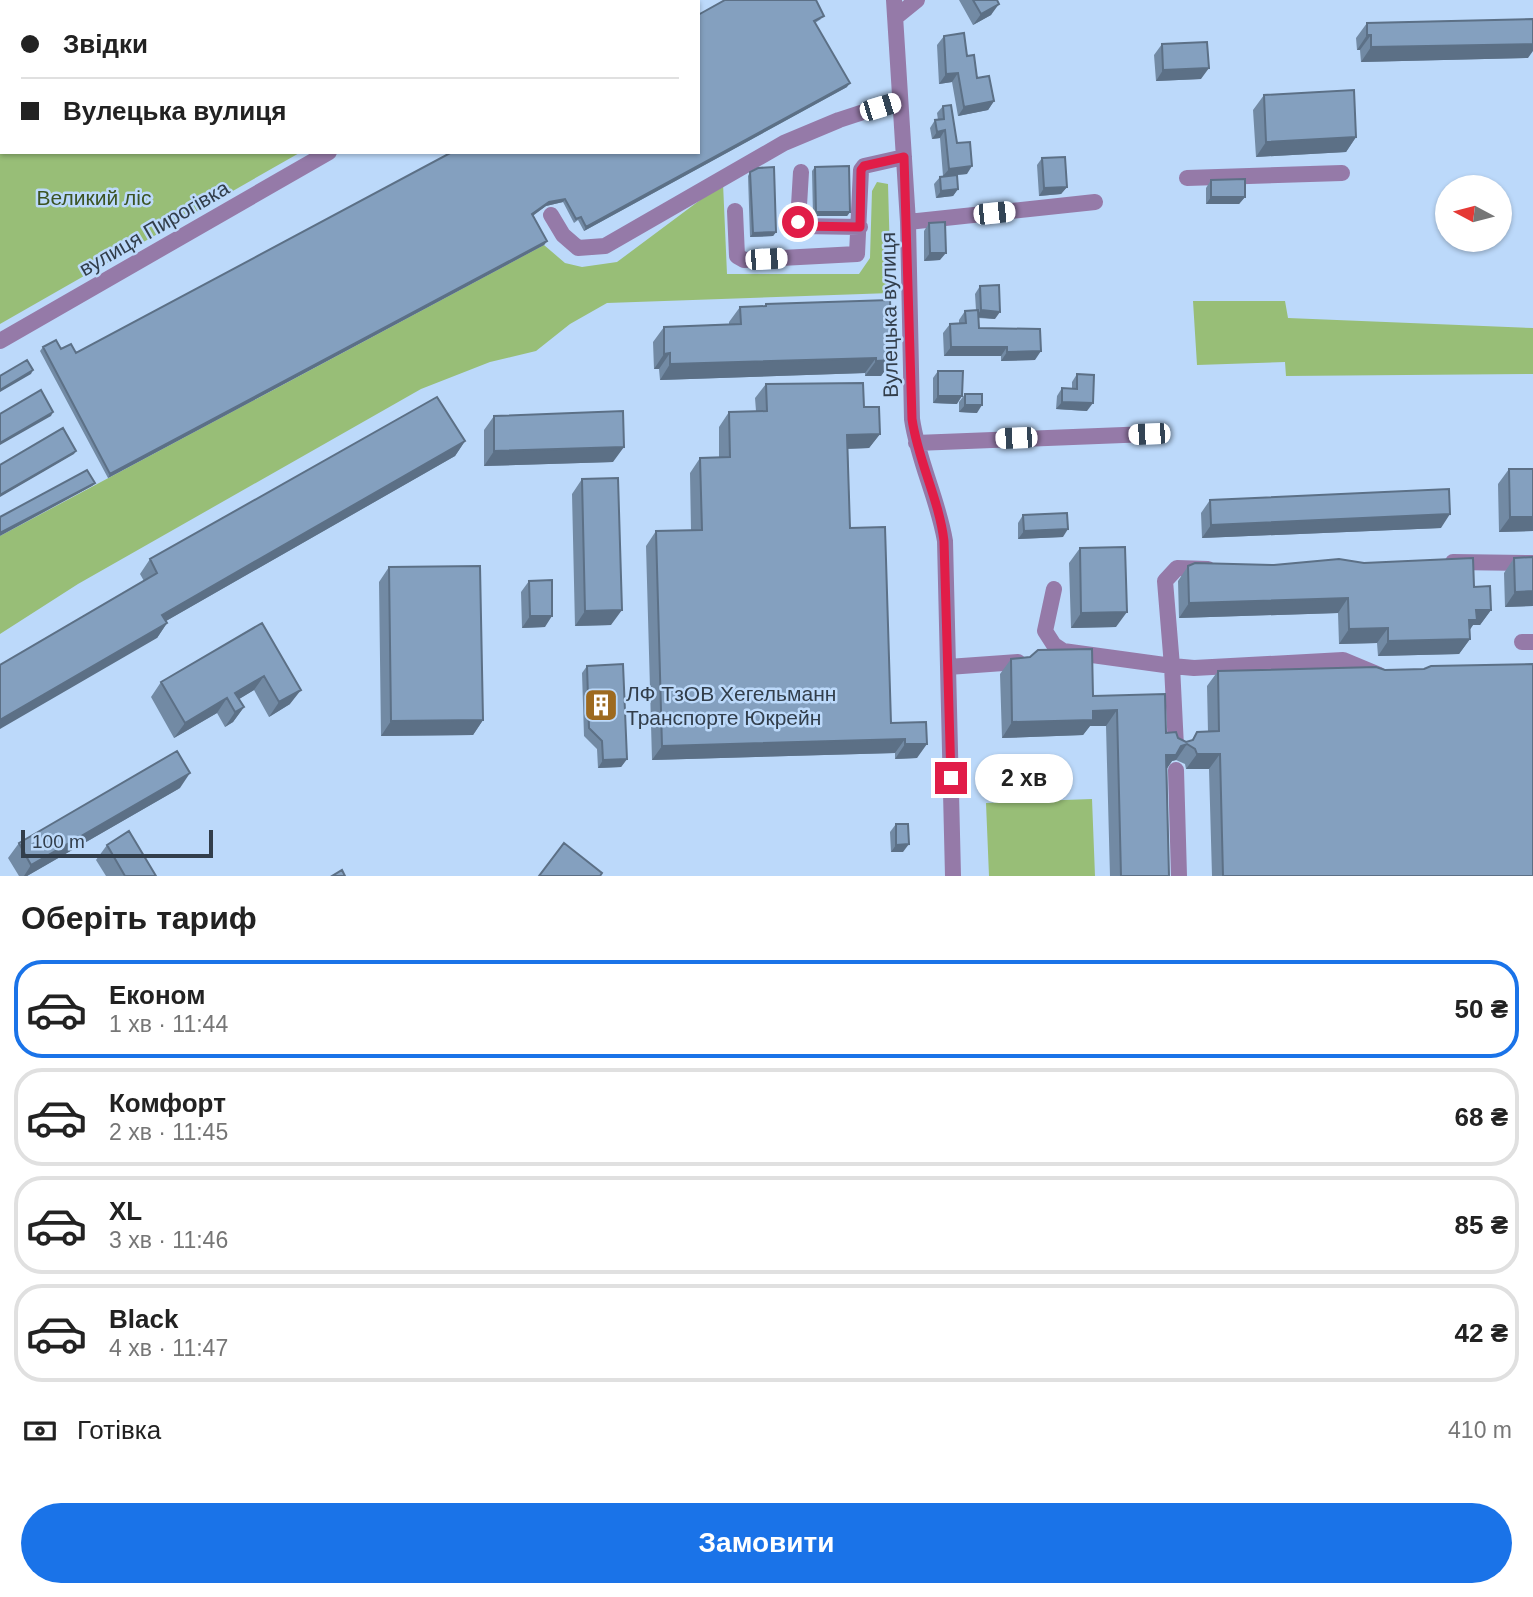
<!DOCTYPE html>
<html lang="uk">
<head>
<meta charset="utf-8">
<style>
	body { margin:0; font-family:Helvetica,sans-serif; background:#f6f6f6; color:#222; height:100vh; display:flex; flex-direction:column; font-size:26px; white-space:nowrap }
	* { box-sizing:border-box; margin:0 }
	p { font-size:23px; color:#767676 }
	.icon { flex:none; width:38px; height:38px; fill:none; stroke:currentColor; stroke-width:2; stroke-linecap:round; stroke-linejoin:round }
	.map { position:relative; height:876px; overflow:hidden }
	.side { display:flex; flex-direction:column; background:#fff; flex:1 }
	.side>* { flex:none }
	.guide { position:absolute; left:0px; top:0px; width:700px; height:154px; box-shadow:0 2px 5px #0004; display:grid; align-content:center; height:154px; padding:0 21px; background:#fff }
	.needle { width:46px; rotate:277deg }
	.buttons { position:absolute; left:1435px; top:175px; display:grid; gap:14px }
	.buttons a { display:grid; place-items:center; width:77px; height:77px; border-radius:50%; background:#fff; box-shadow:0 2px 5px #0004; font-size:35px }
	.scale { position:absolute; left:21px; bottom:18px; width:192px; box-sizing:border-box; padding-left:7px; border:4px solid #323e4b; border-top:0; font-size:19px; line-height:24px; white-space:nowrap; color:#323e4b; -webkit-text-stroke:5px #bcd9fa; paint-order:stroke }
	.end { position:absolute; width:32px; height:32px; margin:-16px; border:9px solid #e11d48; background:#fff; box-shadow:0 0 0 4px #fff }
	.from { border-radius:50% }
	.bubble { position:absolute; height:49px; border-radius:24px; background:#fff; box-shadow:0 2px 5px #0004; font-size:23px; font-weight:600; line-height:49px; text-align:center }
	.car { position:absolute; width:21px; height:42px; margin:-21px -10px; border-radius:9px; box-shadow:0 0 5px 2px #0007; background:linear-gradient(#fff 24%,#345 0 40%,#fff 0 76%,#345 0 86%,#fff 0) }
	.guide b { display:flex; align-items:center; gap:24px; height:66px; font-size:26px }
	.guide b+b { border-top:2px solid #e0e0e0 }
	.guide i { width:18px; height:18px; background:#222 }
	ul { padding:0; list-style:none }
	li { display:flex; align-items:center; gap:21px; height:98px; margin:0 14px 10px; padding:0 7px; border:4px solid #e0e0e0; border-radius:28px }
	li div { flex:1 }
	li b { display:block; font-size:26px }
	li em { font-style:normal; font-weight:600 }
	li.selected { border-color:#1a73e8 }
	li>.icon { width:63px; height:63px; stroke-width:1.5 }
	h2 { padding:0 21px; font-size:32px; line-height:84px }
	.pay { display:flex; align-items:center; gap:18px; height:77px; padding:0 21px; font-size:26px }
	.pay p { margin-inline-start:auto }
	.action { display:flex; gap:14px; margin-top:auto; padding:14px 21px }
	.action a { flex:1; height:80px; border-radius:42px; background:#1a73e8; color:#fff; font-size:28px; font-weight:600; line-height:80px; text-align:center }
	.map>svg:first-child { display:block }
	.green { fill:#98be77 }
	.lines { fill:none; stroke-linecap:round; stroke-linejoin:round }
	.minor { stroke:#957aa8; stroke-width:16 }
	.wall { fill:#728aa4 }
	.shaded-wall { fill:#5c7086 }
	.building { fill:#84a0bf; stroke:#5c7086; stroke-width:2 }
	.route { stroke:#e11d48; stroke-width:9 }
	.labels { text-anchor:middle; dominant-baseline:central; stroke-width:5; stroke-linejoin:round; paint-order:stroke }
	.park-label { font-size:21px; fill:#3b5323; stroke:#bcd9fa }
	.street-label { font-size:21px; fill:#323e4b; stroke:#bcd9fa }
	.poi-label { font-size:21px; fill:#323e4b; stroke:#bcd9fa; text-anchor:start }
</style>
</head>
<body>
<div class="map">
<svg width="1533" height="876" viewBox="0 0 1533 876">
	<rect width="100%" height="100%" fill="#bcd9fa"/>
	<path class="green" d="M0 0H567L2 2V152H301L0 324Z
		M877 182 888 184 891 293 607 303 570 324 536 351 490 362 421 389 78 584 0 634V536L544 245 565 263 582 267 617 262 723 183 727 274H859L870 258 872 191Z
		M1193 301H1285L1288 318 1533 328V374L1286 376 1285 362 1197 365Z
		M1092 799 1095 876H989L986 803Z"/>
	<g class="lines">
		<path class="minor" d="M894 0 908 222 912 419C918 461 938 499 945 541L953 876
			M594 2 597 0
			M896 17 917 0
			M801 172 798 222 802 226 860 227
			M1187 178 1342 173
			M735 211 737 256 744 260 857 254 861 170 864 166 904 157
			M551 215 563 235 578 248 605 246 784 143 839 120 900 100
			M908 222 1095 202
			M0 341 329 152
			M916 443 1149 434
			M1453 562 1533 563
			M1208 569 1177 568 1165 581 1172 666 1194 668 1343 660 1379 675
			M1054 589 1045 631 1054 645 1063 651 1172 666 1176 747
			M1522 642H1533
			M948 667 1018 662
			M1176 770 1179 876"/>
	</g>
	<path class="wall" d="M959 0H997L991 15 973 25Z
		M698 15 821 19 815 23 847 87 584 231 578 220 574 223 563 202 546 206 533 215 547 241 544 245 108 478 40 351 43 347 61 349 76 353 698 152Z
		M1367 23 1528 58 1361 62 1360 50H1357L1356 38Z
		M944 36 994 101 988 110 958 116 952 82 939 84 937 45Z
		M1162 44 1201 79 1156 81 1154 55Z
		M1264 95 1356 137 1346 152 1256 157 1253 110Z
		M943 106 967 174 957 175 958 189 953 196 936 198 934 184 940 177 943 176 940 138 932 139 930 128 935 120H938L937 113Z
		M1042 158 1067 187 1061 194 1039 196 1037 165Z
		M815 167 850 212 847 216H813L812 171Z
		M750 172 776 232 773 236 750 237 748 176Z
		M1211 180 1245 197 1239 204H1206V188Z
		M929 223 940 260 924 261V231Z
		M980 286 995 319 978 318 979 328 1035 360 1001 361V356H944L943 333 950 324 959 323V320L965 311 976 310 975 294Z
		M766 304 892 360 881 376H865V373L660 380 659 369H654L653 342 664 327 729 324V322L740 307 764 306Z
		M938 371 957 404 933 403V378Z
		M1077 374 1087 411 1056 409 1057 396 1062 388 1072 389V382Z
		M766 384 864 407 880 434 869 448 848 449 850 528 891 723 926 722 917 758 895 759V753L652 760 646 546 656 531 691 530 690 473 700 458 719 457V427L729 412 756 411 755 398Z
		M965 394 977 413 959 412V402Z
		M494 416 613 462 484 466V430Z
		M465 441 455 456 166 621 167 623 157 638 144 581 140 574 150 559Z
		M1509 469H1533V531L1499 532 1498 484Z
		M582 479 611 625 575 626 572 494Z
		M1210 500 1441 528 1202 538 1201 513Z
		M1023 515 1063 537 1018 539V523Z
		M1080 548 1116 627 1071 628 1069 563Z
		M1533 557V606L1505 607 1504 573 1514 558Z
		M1188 566 1474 587 1491 610 1480 625H1473L1469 631 1470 639 1459 654 1378 656 1377 643 1339 644 1338 613 1179 618 1178 581Z
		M389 567 483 720 473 735 381 736 379 582Z
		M529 581 545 627 522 628 521 592Z
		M262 623 290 704 269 717 254 690 239 699 244 707 233 722 225 727 217 713 174 738 151 697 161 682Z
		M1011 659 1093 696 1186 742 1191 741 1197 732H1208L1207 686 1218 671 1424 669 1533 876H1212L1209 769H1186L1185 764 1176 760 1172 761 1167 768 1169 876H1110L1106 726H1090L1083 735 1002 738 1000 674Z
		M587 666 627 759 621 767 598 768 597 749 584 736 582 673Z
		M180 788 27 876H19L8 858 19 843Z
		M896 824 903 852H891L890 832Z
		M107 845 156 876H106L96 860Z"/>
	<path class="shaded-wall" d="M999 4 991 15 973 25 981 14Z
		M1367 35H1371L1360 50H1357Z
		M1533 44V51L1528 58 1361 62 1371 47Z
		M1209 68 1201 79 1156 81 1163 70Z
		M958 73 952 82 939 84 946 74Z
		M850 83 847 87 584 231 586 227Z
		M994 101 988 110 958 116 964 107Z
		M945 130 940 138 932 139 937 132Z
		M1356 137 1346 152 1256 157 1266 142Z
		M972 166 967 174 943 176 949 169Z
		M1067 187 1061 194 1039 196 1044 188Z
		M958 189 953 196 936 198 941 191Z
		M1211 197H1245L1239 204H1206Z
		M565 199 563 202 546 206 530 218 532 214 549 202Z
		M816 212H850L847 216H813Z
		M776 232 773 236 750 237 753 233Z
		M547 241 544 245 108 478 110 474Z
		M930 253H946L940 260 924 261Z
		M981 310 1000 312 995 319 976 317Z
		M951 347H1007L1001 356H944Z
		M1041 351 1035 360 1001 361 1007 352Z
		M670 353 659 369H654L664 354Z
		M876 358 865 373 660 380 670 364Z
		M892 360 881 376H865L876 361Z
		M33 370 31 374 0 392V390Z
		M938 396H962L957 404 933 403Z
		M1062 402 1093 403 1087 411 1056 409Z
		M965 405H982L977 413 959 412Z
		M53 412 51 416 0 445V443Z
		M880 434 869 448 837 449 847 435Z
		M465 441 455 456 152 629 162 615Z
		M624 447 613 462 484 466 494 451Z
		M76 451 74 454 0 497V495Z
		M95 483 92 486 0 536V533Z
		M1450 514 1441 528 1202 538 1211 525Z
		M1510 517H1533V531L1499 532Z
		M1068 529 1063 537 1018 539 1024 531Z
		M1533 591V606L1505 607 1515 592Z
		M1348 598 1338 613 1179 618 1189 603Z
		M622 610 611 625 575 626 585 611Z
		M1476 610H1491L1480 625H1473L1466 635H1459Z
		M1127 612 1116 627 1071 628 1081 613Z
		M530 616H552L545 627 522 628Z
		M167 623 157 638 0 729V720Z
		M1388 628 1377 643 1339 644 1349 629Z
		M1470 639 1459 654 1378 656 1388 641Z
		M264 676 254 690 231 704 235 693Z
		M301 690 290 704 269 717 279 702Z
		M227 698 217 713 174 738 185 723Z
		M244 707 233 722 225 727 235 712Z
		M1117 710 1106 726H1090L1083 735 1002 738 1012 722 1093 711Z
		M483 720 473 735 381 736 391 721Z
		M905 739 895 753 652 760 662 746Z
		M905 744H927L917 758 895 759Z
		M1187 744 1176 760 1172 761 1166 770V755L1181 746Z
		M1197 754H1220L1209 769H1186Z
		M627 759 621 767 598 768 603 760Z
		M190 773 180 788 27 876H24L31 865Z
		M909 844 903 852H891L896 845Z"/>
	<path class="building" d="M725 0H816L824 16 814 21 850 83 586 227 581 217 576 219 565 199 549 202 532 214 547 241 110 474 43 347 56 340 61 349 71 344 76 353 452 152H698V15Z
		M973 0H997L999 4 981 14Z
		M1533 19V44L1371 47V35H1367V23Z
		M964 33 967 56 974 55 977 78 989 76 994 101 964 107 958 73 946 74 944 36Z
		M1207 42 1209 68 1163 70 1162 44Z
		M1354 90 1356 137 1266 142 1264 95Z
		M951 105 957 143 970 142 972 166 949 169 945 130 937 132 935 120 944 119 943 106Z
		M1065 157 1067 187 1044 188 1042 158Z
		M849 166 850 212H816L815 167Z
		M774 167 776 232 753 233 750 172 758 168Z
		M957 175 958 189 941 191 940 177Z
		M1245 179V197H1211V180Z
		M945 222 946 253H930L929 223Z
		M999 285 1000 312 981 310 980 286Z
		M890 300 892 360 876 361V358L670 364V353L664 354V327L741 324 740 307 766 306V304Z
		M978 310 979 328 1040 329 1041 351 1007 352V347H951L950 324 966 323 965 311Z
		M27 360 33 370 0 390V376Z
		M938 371H963L962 396H938Z
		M1077 374 1094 375 1093 403 1062 402V388L1077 389Z
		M863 383 864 407H879L880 434 847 435 850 528 885 527 891 723 926 722 927 744H905V739L662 746 656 531 702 530 700 458 730 457 729 412 767 411 766 384Z
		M41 390 53 412 0 443V414Z
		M965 394H982V405H965Z
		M437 397 465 441 162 615 167 623 0 720V665L157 573 150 559Z
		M623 411 624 447 494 451V416Z
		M63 428 76 451 0 495V465Z
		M1509 469H1533V517H1510Z
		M87 470 95 483 0 533V517Z
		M618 478 622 610 585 611 582 479Z
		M1449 489 1450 514 1211 525 1210 500Z
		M1067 513 1068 529 1024 531 1023 515Z
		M1125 547 1127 612 1081 613 1080 548Z
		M1533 557V591L1515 592 1514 558Z
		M1473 558 1474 587 1490 586 1491 610H1476L1477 620H1469L1470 639 1388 641V628L1349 629 1348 598 1189 603 1188 566 1195 563 1274 565 1339 559 1364 563Z
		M480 566 483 720 391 721 389 567Z
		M552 580V616H530L529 581Z
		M262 623 301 690 279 702 264 676 235 693 244 707 235 712 227 698 185 723 161 682Z
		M1092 649 1093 696 1165 694 1166 733 1176 732 1178 738 1186 742 1193 740 1197 732 1219 731 1218 671 1376 667 1385 670 1424 669 1431 666 1533 664V876H1223L1220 754H1197L1195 749 1187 744 1181 746 1176 755H1166L1169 876H1121L1117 710 1093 711V720L1012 722 1011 659 1030 657 1038 650Z
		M623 664 627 759 603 760 602 741 589 728 587 666Z
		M177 751 190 773 31 865 19 843Z
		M896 824H908L909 844 896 845Z
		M129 831 156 876H125L107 845Z
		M564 843 602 873 600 876H539Z
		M342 870 345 876H332Z"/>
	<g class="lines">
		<path class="route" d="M798 222 802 226 860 227 861 170 864 166 904 157 912 419C918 461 939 499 944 541L951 778"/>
	</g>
	<defs>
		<g id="building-square" transform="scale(1.75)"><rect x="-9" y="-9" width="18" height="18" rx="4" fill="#9d6a20" stroke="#bcd9fa"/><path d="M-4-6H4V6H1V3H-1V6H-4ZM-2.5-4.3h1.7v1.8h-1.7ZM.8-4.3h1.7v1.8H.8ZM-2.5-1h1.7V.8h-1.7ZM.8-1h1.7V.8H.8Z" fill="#fff"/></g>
	</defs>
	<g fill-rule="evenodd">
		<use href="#building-square" x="601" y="705"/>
	</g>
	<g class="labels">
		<g class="park-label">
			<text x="94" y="197">Великий ліс</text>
		</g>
		<g class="street-label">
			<text transform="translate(154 228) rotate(-30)">вулиця Пирогівка</text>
			<text transform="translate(889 315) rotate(-91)">Вулецька вулиця</text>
		</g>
		<g class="poi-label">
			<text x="626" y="693">ЛФ ТзОВ Хегельманн<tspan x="626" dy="24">Транспорте Юкрейн</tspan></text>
		</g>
	</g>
</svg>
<div class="buttons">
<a><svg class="needle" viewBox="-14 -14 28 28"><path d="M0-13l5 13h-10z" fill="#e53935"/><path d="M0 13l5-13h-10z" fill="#767676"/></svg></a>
</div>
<div class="scale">100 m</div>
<i class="end from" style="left:798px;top:222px"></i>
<i class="end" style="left:951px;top:778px"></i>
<div class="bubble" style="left:975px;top:754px;width:98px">2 хв</div>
<i class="car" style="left:880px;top:107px;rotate:73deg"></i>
<i class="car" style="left:994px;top:213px;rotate:84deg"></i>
<i class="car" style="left:766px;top:259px;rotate:87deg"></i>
<i class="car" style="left:1149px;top:434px;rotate:268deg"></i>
<i class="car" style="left:1016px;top:438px;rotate:268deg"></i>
<div class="guide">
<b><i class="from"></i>Звідки</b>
<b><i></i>Вулецька вулиця</b>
</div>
</div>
<section class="side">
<h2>Оберіть тариф</h2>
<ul>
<li class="selected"><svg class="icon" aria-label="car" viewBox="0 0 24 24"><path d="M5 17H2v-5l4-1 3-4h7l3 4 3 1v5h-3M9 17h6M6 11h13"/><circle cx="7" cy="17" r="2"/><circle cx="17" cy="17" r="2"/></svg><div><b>Економ</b><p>1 хв · 11:44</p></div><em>50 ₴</em></li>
<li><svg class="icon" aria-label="car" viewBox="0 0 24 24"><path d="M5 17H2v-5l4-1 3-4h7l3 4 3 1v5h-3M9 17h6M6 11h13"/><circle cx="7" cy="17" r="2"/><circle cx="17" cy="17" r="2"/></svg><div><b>Комфорт</b><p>2 хв · 11:45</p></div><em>68 ₴</em></li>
<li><svg class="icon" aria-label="car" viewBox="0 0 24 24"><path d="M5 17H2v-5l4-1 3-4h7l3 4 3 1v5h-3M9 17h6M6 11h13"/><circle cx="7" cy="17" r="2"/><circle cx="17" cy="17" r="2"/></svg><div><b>XL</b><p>3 хв · 11:46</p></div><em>85 ₴</em></li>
<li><svg class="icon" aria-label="car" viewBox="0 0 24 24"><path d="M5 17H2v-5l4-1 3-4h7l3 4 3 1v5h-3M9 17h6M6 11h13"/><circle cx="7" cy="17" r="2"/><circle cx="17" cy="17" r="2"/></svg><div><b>Black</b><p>4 хв · 11:47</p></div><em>42 ₴</em></li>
</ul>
<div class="pay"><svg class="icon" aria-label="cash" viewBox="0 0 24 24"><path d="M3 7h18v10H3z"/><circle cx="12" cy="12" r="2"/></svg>Готівка<p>410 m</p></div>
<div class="action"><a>Замовити</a></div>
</section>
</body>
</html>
